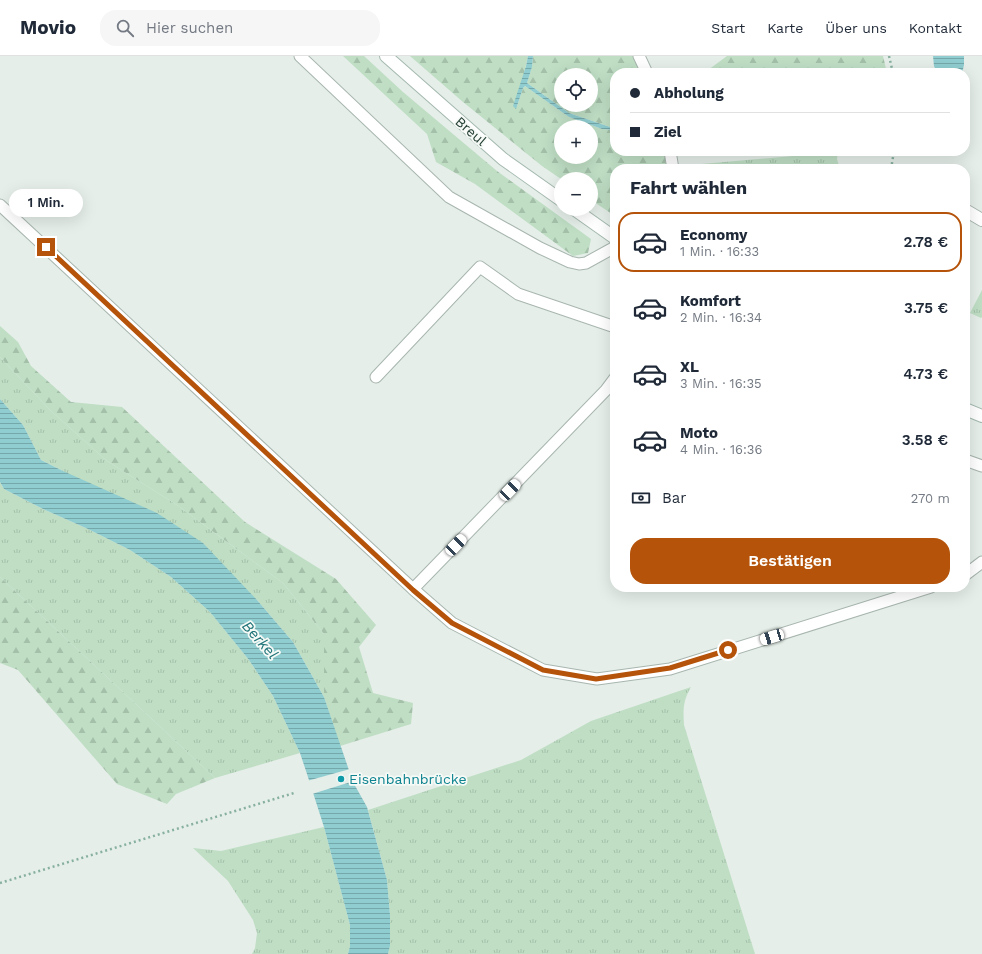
<!DOCTYPE html>
<html lang="de">
<head>
<meta charset="utf-8">
<style>
	body { margin:0; font-family:"Work Sans",sans-serif; background:#f6f6f7; color:#1f2937; height:100vh; display:flex; flex-direction:column; font-size:15px; white-space:nowrap }
	* { box-sizing:border-box; margin:0 }
	p { font-size:13px; color:#747a83 }
	.icon { flex:none; width:22px; height:22px; fill:none; stroke:currentColor; stroke-width:2; stroke-linecap:round; stroke-linejoin:round }
	.map { position:relative; flex:1; overflow:hidden }
	.drawer { position:absolute; left:610px; top:108px; width:360px; height:428px; display:flex; flex-direction:column; background:#fff; border-radius:16px; box-shadow:0 4px 16px #0002 }
	.drawer>* { flex:none }
	.top-card { position:absolute; left:610px; top:12px; width:360px; height:88px; border-radius:16px; box-shadow:0 4px 16px #0002; display:grid; align-content:center; height:88px; padding:0 20px; background:#fff }
	.tools { position:absolute; left:554px; top:12px; display:grid; gap:8px }
	.tools a { display:grid; place-items:center; width:44px; height:44px; border-radius:50%; background:#fff; box-shadow:0 4px 16px #0002; font-size:20px }
	.end { position:absolute; width:18px; height:18px; margin:-9px; border:5px solid #b45309; background:#fff; box-shadow:0 0 0 2px #fff }
	.from { border-radius:50% }
	.bubble { position:absolute; height:28px; border-radius:14px; background:#fff; box-shadow:0 4px 16px #0002; font-size:13px; font-weight:600; line-height:28px; text-align:center }
	.car { position:absolute; width:12px; height:24px; margin:-12px -6px; border-radius:5px; box-shadow:0 0 3px 1px #0007; background:linear-gradient(#fff 24%,#345 0 40%,#fff 0 76%,#345 0 86%,#fff 0) }
	.top-card b { display:flex; align-items:center; gap:14px; height:38px; font-size:15px }
	.top-card b+b { border-top:1px solid #e0e1e3 }
	.top-card i { width:10px; height:10px; background:#1f2937 }
	ul { padding:0; list-style:none }
	li { display:flex; align-items:center; gap:12px; height:60px; margin:0 8px 6px; padding:0 12px; border:2px solid transparent; border-radius:16px }
	li div { flex:1 }
	li b { display:block; font-size:15px }
	li em { font-style:normal; font-weight:600 }
	li.active { border-color:#b45309 }
	li>.icon { width:36px; height:36px; stroke-width:1.5 }
	h2 { padding:0 20px; font-size:18px; line-height:48px }
	.pay { display:flex; align-items:center; gap:10px; height:44px; padding:0 20px; font-size:15px }
	.pay p { margin-inline-start:auto }
	.cta { display:flex; gap:8px; margin-top:auto; padding:8px 20px }
	.cta a { flex:1; height:46px; border-radius:16px; background:#b45309; color:#fff; font-size:16px; font-weight:600; line-height:46px; text-align:center }
	header { display:flex; align-items:center; gap:24px; box-sizing:border-box; height:56px; padding:0 20px; background:#fff; border-bottom:1px solid #e0e1e3 }
	header strong { font-size:19px }
	nav { display:flex; gap:22px; margin-inline-start:auto; font-size:14px }
	.search { width:280px; height:36px; background:#f6f6f7; display:flex; align-items:center; gap:10px; box-sizing:border-box; padding:0 14px; border-radius:16px; color:#747a83; font-size:15px }
	.map>svg:first-child { display:block }
	.grass { fill:url(#grass-tufts) }
	.forest { fill:url(#forest-firs); fill-rule:evenodd }
	.water { fill:url(#water-rules) }
	.pier { fill:#e5eee9 }
	.lines { fill:none; stroke-linecap:round; stroke-linejoin:round }
	.service-casing { stroke:#a8b6af; stroke-width:13 }
	.minor-casing { stroke:#a8b6af; stroke-width:14 }
	.secondary-casing { stroke:#a4b9af; stroke-width:14 }
	.path { stroke:#87b09f; stroke-width:2.5; stroke-dasharray:2 3; stroke-linecap:butt }
	.service { stroke:#fff; stroke-width:11 }
	.minor { stroke:#fff; stroke-width:12 }
	.secondary { stroke:#fff; stroke-width:12 }
	.route { stroke:#b45309; stroke-width:5 }
	.culture-dot { fill:#0f9aa8; stroke:#f6faf7; stroke-width:1.5 }
	.labels { text-anchor:middle; dominant-baseline:central; stroke-width:3.5; stroke-linejoin:round; paint-order:stroke }
	.street-label { font-size:14px; fill:#253f35; stroke:#f6faf7 }
	.culture-label { font-size:14px; fill:#0d838f; stroke:#f6faf7; text-anchor:start }
	.water-label { font-size:15px; font-style:italic; fill:#207479; stroke:#f6faf7 }
</style>
</head>
<body>
<header>
<strong>Movio</strong>
<div class="search"><svg class="icon" aria-label="search" viewBox="0 0 24 24"><circle cx="10" cy="10" r="6"/><path d="M15 15l6 6"/></svg>Hier suchen</div>
<nav><a>Start</a><a>Karte</a><a>Über uns</a><a>Kontakt</a></nav>
</header>
<div class="map">
<svg width="982" height="898" viewBox="0 0 982 898">
	<defs>
		<pattern id="grass-tufts" width="24" height="20" patternUnits="userSpaceOnUse"><rect width="24" height="20" fill="#bfdec4"/><path d="M3 7l-1-3M5 7V3M7 7l1-3M15 17l-1-3M17 17v-4M19 17l1-3" fill="none" stroke="#a4c0a9"/></pattern>
		<pattern id="forest-firs" width="22" height="20" patternUnits="userSpaceOnUse"><rect width="22" height="20" fill="#bfdec4"/><path d="M5 1l3.5 6h-7zM16 11l3.5 6h-7z" fill="#a4c0a9"/></pattern>
		<pattern id="water-rules" width="6" height="5" patternUnits="userSpaceOnUse"><rect width="6" height="5" fill="#90cdd0"/><path d="M0 2.5h6" fill="none" stroke="#75a8aa"/></pattern>
	</defs>
	<rect width="100%" height="100%" fill="#e5eee9"/>
	<path class="grass" d="M838 96 837 103 840 113H679V110Z
		M982 234V261L981 262 970 257Z
		M0 301 50 354 107 405 177 449 283 527 324 578V641L293 586 257 544 63 415 41 404 23 369 0 343Z
		M0 426 4 433 43 453 88 473 130 494 171 521 210 556 249 604 273 640 300 697 215 722 0 521Z
		M691 631C683 645 683 653 684 669L755 898H388L390 890V859L387 824 368 754 521 704 591 665Z
		M324 771 350 869V890L348 898H252L255 892 257 877 253 864 228 825 193 792 221 795Z"/>
	<path class="forest" d="M343 0H364L403 36 497 115 591 183 588 197 573 200 475 128 436 106 427 78Z
		M410 0H528L516 53 523 32 525 30 569 61 602 73 615 74V95H665L666 113H615V160L591 144V123H561L542 110 463 46ZM561 71H591V101H561Z
		M533 0H633L642 17H615V70L610 71 569 57 527 27 532 11ZM561 19H591V49H561Z
		M727 0H883L887 17H704Z
		M0 270 18 286 31 310 71 346 122 351 245 466 336 523 376 569 359 591 373 637 413 647 411 668 340 690 324 641V578L283 527 177 449 107 405 50 354 0 301Z
		M0 521 215 722 176 738 167 748 117 728 18 614 0 607Z"/>
	<path class="water" d="M528 0H533L532 11 527 27 569 57 610 71 615 70V74L602 73 569 61 525 30 523 32 516 53 513 50 526 10Z
		M933 0H964V9L962 17H937L934 10Z
		M0 343 23 369 41 404 63 415 157 457 203 487 257 544 293 586 324 641 353 726 367 751 387 824 390 859V890L388 898H348L350 890V869L324 771 307 718 300 697 273 640 249 604 210 556 171 521 130 494 88 473 43 453 4 433 0 426Z"/>
	<path class="pier" d="M350 713 354 725 312 738 307 725Z"/>
	<g class="lines">
		<g class="service-casing">
			<path id="service" d="M300 0 449 141 540 192 570 206 579 208 586 207 615 191
				M639 0 647 17
				M670 95 673 113
				M0 149 413 533 606 334 615 322
				M376 321 480 211 518 238 615 271
				M965 404 982 410
				M965 519 982 506
				M413 533 452 567 543 614 597 623 670 613 931 531"/>
		</g>
		<g class="minor-casing">
			<path id="minor" d="M965 154 982 164"/>
		</g>
		<g class="secondary-casing">
			<path id="secondary" d="M386 0 503 103 561 144
				M574 153 615 182
				M965 353 982 360"/>
		</g>
		<path class="path" d="M889 0 893 17
			M891 113 894 95
			M0 827 294 737"/>
		<use href="#service" class="service"/>
		<use href="#minor" class="minor"/>
		<use href="#secondary" class="secondary"/>
	</g>
	<g class="lines">
		<path class="route" d="M46 191 413 534 452 567 543 614 596 623 670 612 728 594"/>
	</g>
	<circle class="culture-dot" cx="341" cy="723" r="4"/>
	<g class="labels">
		<g class="street-label">
			<text transform="translate(471 75) rotate(41)">Breul</text>
		</g>
		<g class="culture-label">
			<text x="349" y="723">Eisenbahnbrücke</text>
		</g>
		<g class="water-label">
			<text transform="translate(260 584) rotate(48)">Berkel</text>
		</g>
	</g>
</svg>
<div class="tools">
<a><svg class="icon" aria-label="locate" viewBox="0 0 24 24"><circle cx="12" cy="12" r="6"/><path d="M12 2v4M12 18v4M2 12h4M18 12h4"/></svg></a>
<a>+</a>
<a>−</a>
</div>
<i class="end from" style="left:728px;top:594px"></i>
<i class="end" style="left:46px;top:191px"></i>
<div class="bubble" style="left:9px;top:133px;width:74px">1 Min.</div>
<i class="car" style="left:510px;top:434px;rotate:44deg"></i>
<i class="car" style="left:456px;top:489px;rotate:44deg"></i>
<i class="car" style="left:772px;top:581px;rotate:253deg"></i>
<div class="top-card">
<b><i class="from"></i>Abholung</b>
<b><i></i>Ziel</b>
</div>
<section class="drawer">
<h2>Fahrt wählen</h2>
<ul>
<li class="active"><svg class="icon" aria-label="car" viewBox="0 0 24 24"><path d="M5 17H2v-5l4-1 3-4h7l3 4 3 1v5h-3M9 17h6M6 11h13"/><circle cx="7" cy="17" r="2"/><circle cx="17" cy="17" r="2"/></svg><div><b>Economy</b><p>1 Min. · 16:33</p></div><em>2.78 €</em></li>
<li><svg class="icon" aria-label="car" viewBox="0 0 24 24"><path d="M5 17H2v-5l4-1 3-4h7l3 4 3 1v5h-3M9 17h6M6 11h13"/><circle cx="7" cy="17" r="2"/><circle cx="17" cy="17" r="2"/></svg><div><b>Komfort</b><p>2 Min. · 16:34</p></div><em>3.75 €</em></li>
<li><svg class="icon" aria-label="car" viewBox="0 0 24 24"><path d="M5 17H2v-5l4-1 3-4h7l3 4 3 1v5h-3M9 17h6M6 11h13"/><circle cx="7" cy="17" r="2"/><circle cx="17" cy="17" r="2"/></svg><div><b>XL</b><p>3 Min. · 16:35</p></div><em>4.73 €</em></li>
<li><svg class="icon" aria-label="car" viewBox="0 0 24 24"><path d="M5 17H2v-5l4-1 3-4h7l3 4 3 1v5h-3M9 17h6M6 11h13"/><circle cx="7" cy="17" r="2"/><circle cx="17" cy="17" r="2"/></svg><div><b>Moto</b><p>4 Min. · 16:36</p></div><em>3.58 €</em></li>
</ul>
<div class="pay"><svg class="icon" aria-label="cash" viewBox="0 0 24 24"><path d="M3 7h18v10H3z"/><circle cx="12" cy="12" r="2"/></svg>Bar<p>270 m</p></div>
<div class="cta"><a>Bestätigen</a></div>
</section>
</div>
</body>
</html>
